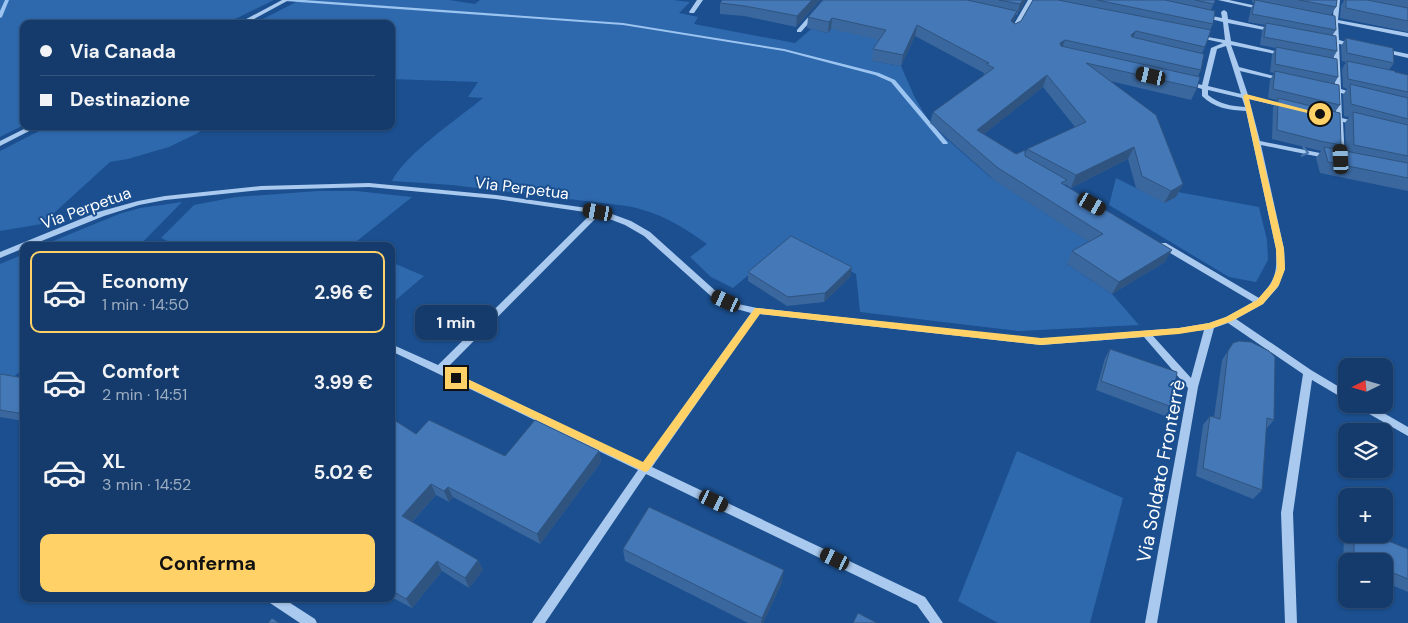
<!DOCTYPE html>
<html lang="it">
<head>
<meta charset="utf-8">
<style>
	body { margin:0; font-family:"DM Sans",sans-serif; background:#214673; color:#f1f3f6; height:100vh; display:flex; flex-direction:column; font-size:19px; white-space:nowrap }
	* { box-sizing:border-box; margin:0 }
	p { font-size:16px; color:#9dadc1 }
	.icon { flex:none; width:28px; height:28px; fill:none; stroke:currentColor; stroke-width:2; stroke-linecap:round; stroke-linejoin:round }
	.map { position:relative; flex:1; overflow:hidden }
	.side { position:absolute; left:20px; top:242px; width:375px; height:360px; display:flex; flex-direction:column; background:#143b6b; border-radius:10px; box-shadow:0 1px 4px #0004,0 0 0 1px #33557e }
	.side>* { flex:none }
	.banner { position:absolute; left:20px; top:20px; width:375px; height:110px; border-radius:10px; box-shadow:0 1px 4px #0004,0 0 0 1px #33557e; display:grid; align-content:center; height:110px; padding:0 20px; background:#143b6b }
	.needle { width:32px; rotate:265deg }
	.controls { position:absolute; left:1338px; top:358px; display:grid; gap:10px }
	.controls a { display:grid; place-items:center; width:55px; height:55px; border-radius:10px; background:#143b6b; box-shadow:0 1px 4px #0004,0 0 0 1px #33557e; font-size:25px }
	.end { position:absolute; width:22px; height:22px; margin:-11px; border:6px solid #ffd166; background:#111; box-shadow:0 0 0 2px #111 }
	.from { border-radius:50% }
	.bubble { position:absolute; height:35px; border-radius:10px; background:#143b6b; box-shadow:0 1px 4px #0004,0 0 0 1px #33557e; font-size:16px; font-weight:700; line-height:35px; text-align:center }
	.car { position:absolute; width:15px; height:30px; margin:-15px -8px; border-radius:6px; box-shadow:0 0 4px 1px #0007; background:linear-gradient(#222 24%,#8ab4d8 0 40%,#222 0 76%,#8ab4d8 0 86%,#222 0) }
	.banner b { display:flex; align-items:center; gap:18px; height:48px; font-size:19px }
	.banner b+b { border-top:1px solid #33557e }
	.banner i { width:12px; height:12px; background:#f1f3f6 }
	ul { padding:9px 0 0; list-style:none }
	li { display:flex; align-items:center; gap:15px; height:82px; margin:0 10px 8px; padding:0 10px; border:2px solid transparent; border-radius:10px }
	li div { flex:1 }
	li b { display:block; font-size:19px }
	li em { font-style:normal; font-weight:700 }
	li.selected { border-color:#ffd166 }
	li>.icon { width:45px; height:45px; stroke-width:1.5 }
	.cta { display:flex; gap:10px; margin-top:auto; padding:10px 20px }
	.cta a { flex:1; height:58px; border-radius:10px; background:#ffd166; color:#111; font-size:20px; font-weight:700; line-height:58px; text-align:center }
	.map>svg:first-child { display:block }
	.green { fill:#2e69ad }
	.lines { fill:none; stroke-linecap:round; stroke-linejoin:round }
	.stream { fill:#9cc4f0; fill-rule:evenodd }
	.minor { fill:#a9c9ee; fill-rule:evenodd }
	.wall { fill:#3a679d; fill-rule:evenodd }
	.shaded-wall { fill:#305480 }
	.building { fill:#4478b7; stroke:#305480 }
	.oneway { stroke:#4674ac }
	.route { fill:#ffd166 }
	.labels { text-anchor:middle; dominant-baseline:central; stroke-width:4; stroke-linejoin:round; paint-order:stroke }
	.street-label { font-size:16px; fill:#fff; stroke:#1b4f8f }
	.near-street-label { font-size:19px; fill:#fff; stroke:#1b4f8f }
</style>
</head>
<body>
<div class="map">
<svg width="1408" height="623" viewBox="0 0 1408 623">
	<rect width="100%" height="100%" fill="#1b4f8f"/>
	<path class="green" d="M0 0H274L225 24H24V125L0 137Z
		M300 0H449L475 4 480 0H673L690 2 679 13 698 17 694 24 795 43 811 29 828 33 831 29H891L872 61 901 66 915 98 930 123 949 141 990 177 1097 247 1067 264 1112 294 1139 325 1019 331 860 312 856 274 790 240 733 288 711 277 690 257 707 244C680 225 661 213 627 206L452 185 392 181C405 154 459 118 483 98L468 97 478 82 391 79V24H253Z
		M49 126H206L198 133 169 147 128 159 110 162 42 224 0 231V151Z
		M1116 178 1144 192H1178L1259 207 1267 240 1268 260 1256 282 1229 277 1109 205Z
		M318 191H356L412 197 352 245 355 246H178L161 238 194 205 236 197Z
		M182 202 139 246H41L119 214 140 208Z
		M24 254V375L18 373 0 390V264Z
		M391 262 424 276 391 304Z
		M1017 451 1123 498 1090 623H998L958 601Z"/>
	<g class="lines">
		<path class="stream" d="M5 0H9L2 17 0 18V11Z
			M283 0H304L623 23 784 49 879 73 895 80 948 143 947 144H943L891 82 875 75 784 51 623 25 285 1Z"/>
		<path class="minor" d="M282 0H289L245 24H237Z
			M697 0H703L694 13H690L689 12Z
			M823 0H829L801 32H797V30Z
			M1028 0H1034L1015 32H1011L1010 31Z
			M1218 0H1229L1266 8 1263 10Z
			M1334 0H1340L1338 20 1408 33V37L1338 23 1339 40 1357 45 1354 47 1339 44 1341 89 1359 95 1356 97 1341 93 1342 118 1361 123 1358 125 1343 122 1345 159 1341 161 1337 159 1336 120 1327 117 1330 115 1336 116 1335 92 1325 88 1328 86 1335 88 1333 42 1322 39 1325 37 1333 39 1332 22 1322 19 1325 17 1333 19Z
			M1224 10 1227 12 1228 19 1278 30 1275 32 1228 23 1231 41 1288 54 1285 56 1231 45 1239 67 1286 79 1283 81 1240 71 1248 95 1289 106 1286 108 1249 99 1260 141 1330 155 1333 157 1330 159 1261 145 1284 249 1285 269 1278 287 1263 304 1236 319 1311 370 1346 391V400L1312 380 1293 513 1297 623H1285L1281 513 1303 374 1228 323 1214 328 1198 387 1157 623H1145L1188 388 1144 337 1041 345 759 314 652 467 925 597 943 623H930L917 605 646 474 545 623H532L638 470 391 351V344L438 365 592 213 496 199 369 187 261 190 165 200 139 205 104 216 29 246H24V248L0 258V252L98 212 138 201 165 196 261 186 369 183 496 195 601 210 631 221 650 232 719 294 738 304 757 308 1041 339 1179 328 1209 323 1226 317 1253 302 1160 247 1159 245 1160 243H1166L1259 298C1276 279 1277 274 1276 249L1246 111C1229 110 1214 108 1202 96V89L1183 83 1186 81 1202 85 1211 48 1223 43 1196 37V35L1225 40 1223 22 1199 16 1202 14 1222 18 1221 12ZM1226 46 1241 94 1208 86 1217 49ZM1208 90 1242 98 1245 107C1231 106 1219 104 1208 95ZM599 215 625 225 644 236 713 298 733 308 751 313 643 463 446 369ZM1204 330 1191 378 1153 336Z
			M1384 49 1408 54V58L1382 52 1381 51Z
			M30 126H39L0 146V141Z
			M1355 404H1368L1408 427V436L1357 407Z
			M268 599H284L315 619 317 623H300L270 603Z"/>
	</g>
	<path class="wall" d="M820 0 796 27 744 16 720 14V3Z
		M823 0H1026L1017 15H1016L1013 22 1015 24 1021 21 1033 0H1215L1211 10 1213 24 1210 30 1205 47 1202 53 1201 70 1198 76 1197 88 1191 100 1110 81 1183 184 1176 197 1164 203 1136 188 1128 159 1071 188 1065 184V185L1165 262 1112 294 1067 264 1072 251 1089 242 994 180 930 123 933 112 983 76 984 73 915 36 901 66 872 61 873 49 880 40 831 29 828 33 807 28 808 17ZM1043 87 1075 127 1027 149 1025 154H1016L984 134Z
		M1252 0H1337L1336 7 1331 15 1336 30 1332 36 1337 51 1333 58 1338 77 1334 84 1340 105 1335 112 1341 145 1338 149 1346 151 1345 123 1349 117 1344 116 1343 95 1347 89 1343 87 1342 69 1346 62 1342 61 1341 46 1346 38 1394 63 1389 70 1395 72 1408 75V191L1320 173 1316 158 1321 151 1272 139 1273 107 1277 100 1268 98 1270 80 1274 73 1270 72 1272 55 1276 48 1260 45 1262 31 1265 25 1248 22 1251 8 1254 3 1252 2Z
		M1344 0H1408V32L1340 18 1341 6Z
		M852 267 850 277 824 302 787 306 748 281V272Z
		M1233 343 1274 420 1266 429 1262 490 1253 499 1196 476 1203 425 1210 416 1214 417 1222 360Z
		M1110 349 1172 407 1165 416 1096 390 1105 358Z
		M0 375 24 378V421L0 417Z
		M391 418 416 434 505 456 599 451 601 462 540 544 453 497 449 502 436 495 412 522 478 560 483 570 469 588 442 571 412 608 391 597Z
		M1347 534H1371L1408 549V592L1384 582V561H1346V566L1343 565 1344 536Z
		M623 549 782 582 763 623H748L625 561Z"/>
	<path class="shaded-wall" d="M812 0H820L796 27 797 16Z
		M1023 0H1026L1017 15 1020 4Z
		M1017 11 1014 21 1008 31 1011 21Z
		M832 18 831 29 828 33 829 22Z
		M917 25 915 36 901 66 903 55Z
		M1136 31 1131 42V35Z
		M1065 40 1061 51 1060 43Z
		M1047 75 1043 87 974 142 977 130Z
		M1134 147 1128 159 1071 188 1076 175Z
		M1183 184 1176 197 1164 203 1171 191Z
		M1172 250 1165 262 1112 294 1119 282Z
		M852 267 850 277 824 302 825 293Z
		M24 407V418L18 413Z
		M599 451 601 462 540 544 537 534Z
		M431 484 436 495 408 526 402 516Z
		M448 487 453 497 449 502 444 491Z
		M478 560 483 570 469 588 465 578Z
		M437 561 442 571 412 608 406 599Z
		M784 570 782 582 763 623H761L762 618Z"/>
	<path class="building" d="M722 0H812L797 16 745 6 720 3Z
		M823 0H967L1017 11 1011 21 1015 24 1021 21 1033 0H1058L1211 30 1205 47 1136 31 1131 35 1132 37 1204 54 1201 70 1065 40 1060 43 1061 46 1200 77 1197 88 1086 63 1156 115 1183 184 1171 191 1142 176 1134 147 1076 175 1027 149 1086 122 1047 75 977 130 1016 154 1025 150V156L1067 180 1061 183 1172 250 1119 282 1072 251 1103 234 998 168 933 112 994 68 986 64 989 63 917 25 903 55 873 49 886 30 832 18 829 22 808 17Z
		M999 0H1023L1020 4Z
		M1097 0H1165L1215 11 1213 24Z
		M1195 0H1215L1214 4Z
		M1255 0 1335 16 1336 30 1252 14Z
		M1299 0H1337L1336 7Z
		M1346 0H1367L1408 8V21L1346 8Z
		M1266 23 1336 36 1337 51 1264 37Z
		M1346 38 1393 48 1394 63 1347 53Z
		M1276 47 1337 59 1338 77 1275 64Z
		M1347 61 1395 71V72L1408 75V92L1348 79Z
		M1275 71 1339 85 1340 105 1273 89Z
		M1350 84 1408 98V119L1351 104Z
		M1278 98 1340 113 1341 145 1320 141 1277 130Z
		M1353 112 1408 125V156L1354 145Z
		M1324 147 1408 163V178L1328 162Z
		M791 236 852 267 825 293 788 297 748 272Z
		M1239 341 1251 342 1269 351 1275 357 1274 420 1267 418 1262 490 1203 468 1210 416 1220 419 1228 351 1233 343Z
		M1110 349 1177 372 1172 407 1101 381Z
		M0 374 24 378V407L18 413 0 410Z
		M391 418 416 434 429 420 505 456 535 420 599 451 537 534 448 487 444 491 431 484 402 516 478 560 465 578 437 561 406 599 391 590Z
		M649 507 784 570 762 618 623 549Z
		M1354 534H1371L1408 549V579L1384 569V561H1365L1354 557Z
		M858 613 877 623H853Z
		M272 618 279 623H268Z"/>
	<defs><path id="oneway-chevron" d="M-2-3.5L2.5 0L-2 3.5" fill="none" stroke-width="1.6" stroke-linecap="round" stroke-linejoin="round" transform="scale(1.25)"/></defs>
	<use class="oneway" href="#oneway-chevron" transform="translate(1305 152) rotate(11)"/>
	<path class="route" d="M1246 94 1323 114 1320 116 1249 99 1284 249 1285 269 1279 285 1263 304 1232 321 1210 329 1179 334 1041 345 760 314 648 471 645 472 453 380 451 378 456 374 459 375 643 462 755 308H758L1041 338 1179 328 1209 323 1226 317 1257 300 1271 284 1277 269 1276 249 1243 96Z"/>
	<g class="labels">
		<g class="street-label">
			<text transform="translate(522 188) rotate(7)">Via Perpetua</text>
			<text transform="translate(86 208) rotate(-20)">Via Perpetua</text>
		</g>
		<g class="near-street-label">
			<text transform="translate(1161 471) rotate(-79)">Via Soldato Fronterrè</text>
		</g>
	</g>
</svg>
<div class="controls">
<a><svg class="needle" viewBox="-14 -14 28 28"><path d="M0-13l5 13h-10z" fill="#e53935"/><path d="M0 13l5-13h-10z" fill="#9dadc1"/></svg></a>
<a><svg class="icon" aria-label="layers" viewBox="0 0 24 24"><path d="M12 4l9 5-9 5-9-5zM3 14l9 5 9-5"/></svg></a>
<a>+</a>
<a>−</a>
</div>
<i class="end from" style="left:1320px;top:114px"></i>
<i class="end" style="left:456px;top:378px"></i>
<div class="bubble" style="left:415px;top:305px;width:82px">1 min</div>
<i class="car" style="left:1151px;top:76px;rotate:283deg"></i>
<i class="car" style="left:1341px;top:159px;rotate:357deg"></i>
<i class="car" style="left:1092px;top:204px;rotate:120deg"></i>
<i class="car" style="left:598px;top:212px;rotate:280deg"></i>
<i class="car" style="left:726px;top:301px;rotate:295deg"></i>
<i class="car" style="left:714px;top:501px;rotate:116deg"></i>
<i class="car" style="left:835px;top:559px;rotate:296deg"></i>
<div class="banner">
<b><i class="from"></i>Via Canada</b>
<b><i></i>Destinazione</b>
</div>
<section class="side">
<ul>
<li class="selected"><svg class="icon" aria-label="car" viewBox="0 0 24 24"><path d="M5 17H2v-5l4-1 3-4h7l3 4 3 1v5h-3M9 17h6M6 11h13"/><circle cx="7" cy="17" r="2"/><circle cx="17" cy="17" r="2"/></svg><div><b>Economy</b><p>1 min · 14:50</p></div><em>2.96 €</em></li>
<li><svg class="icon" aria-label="car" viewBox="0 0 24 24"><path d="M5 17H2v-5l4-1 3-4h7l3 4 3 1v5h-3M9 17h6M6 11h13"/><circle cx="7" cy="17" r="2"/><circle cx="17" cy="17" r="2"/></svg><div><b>Comfort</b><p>2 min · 14:51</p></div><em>3.99 €</em></li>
<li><svg class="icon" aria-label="car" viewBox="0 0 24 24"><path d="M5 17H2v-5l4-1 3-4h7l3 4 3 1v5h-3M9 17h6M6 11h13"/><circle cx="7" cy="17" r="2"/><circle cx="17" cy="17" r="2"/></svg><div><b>XL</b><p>3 min · 14:52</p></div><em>5.02 €</em></li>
</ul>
<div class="cta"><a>Conferma</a></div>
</section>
</div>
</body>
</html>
